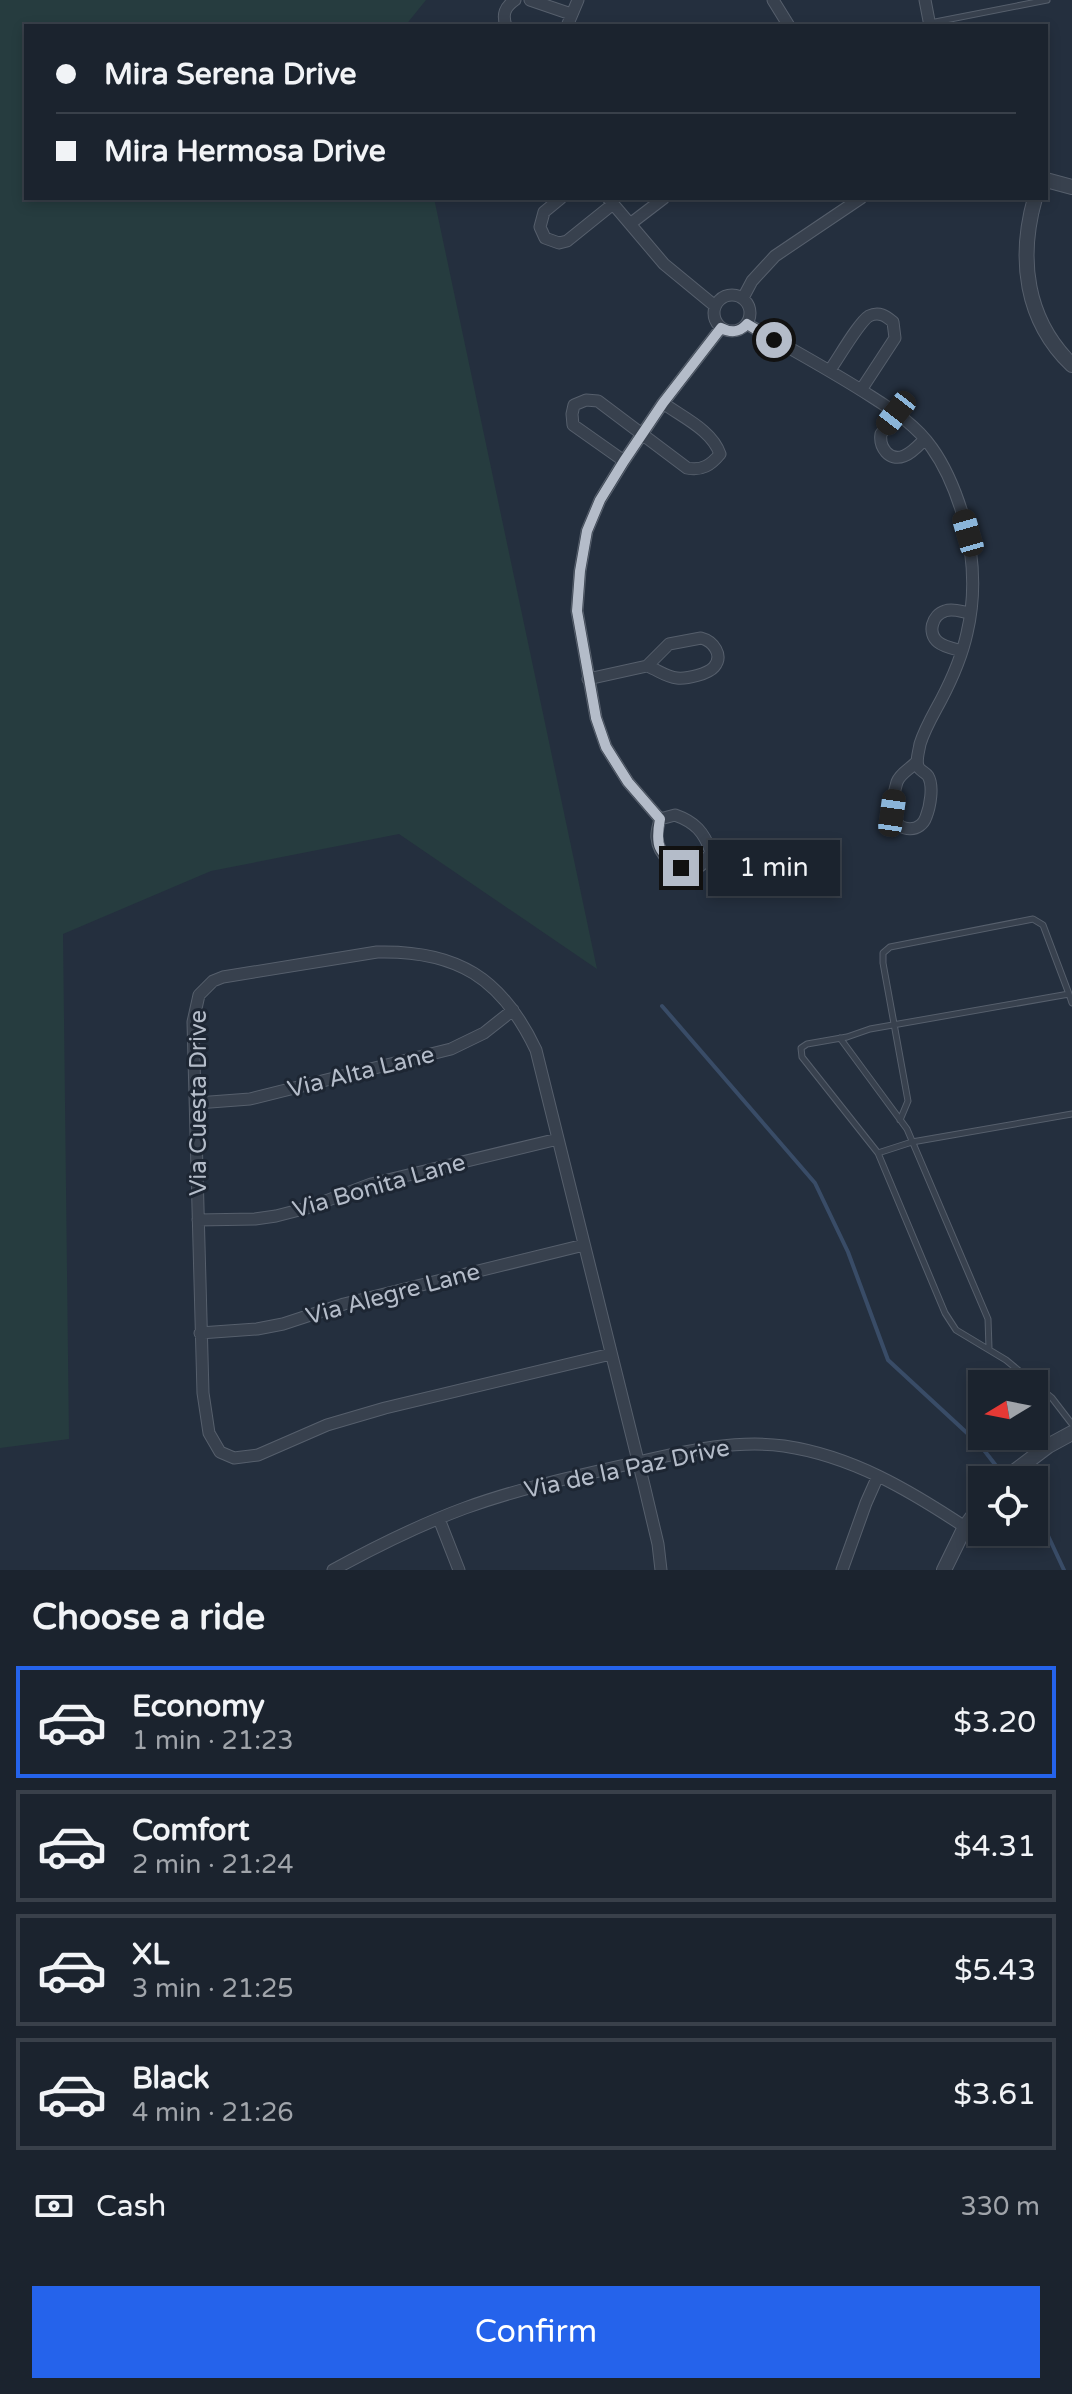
<!DOCTYPE html>
<html lang="en">
<head>
<meta charset="utf-8">
<style>
	body { margin:0; font-family:"Varela Round",sans-serif; background:#282f3a; color:#f1f3f6; height:100vh; display:flex; flex-direction:column; font-size:30px; white-space:nowrap }
	* { box-sizing:border-box; margin:0 }
	p { font-size:26px; color:#a0a4aa }
	.icon { flex:none; width:44px; height:44px; fill:none; stroke:currentColor; stroke-width:2; stroke-linecap:round; stroke-linejoin:round }
	.map { position:relative; height:1570px; overflow:hidden }
	.sheet { display:flex; flex-direction:column; background:#1b232e; flex:1 }
	.sheet>* { flex:none }
	.banner { position:absolute; left:24px; top:24px; width:1024px; height:176px; border-radius:0px; box-shadow:0 4px 12px #0003,0 0 0 2px #39404a; display:grid; align-content:center; height:176px; padding:0 32px; background:#1b232e }
	.needle { width:52px; rotate:260deg }
	.controls { position:absolute; left:968px; top:1370px; display:grid; gap:16px }
	.controls a { display:grid; place-items:center; width:80px; height:80px; border-radius:0px; background:#1b232e; box-shadow:0 4px 12px #0003,0 0 0 2px #39404a; font-size:40px }
	.end { position:absolute; width:36px; height:36px; margin:-18px; border:10px solid #b4bcc9; background:#111; box-shadow:0 0 0 4px #111 }
	.from { border-radius:50% }
	.bubble { position:absolute; height:56px; border-radius:0px; background:#1b232e; box-shadow:0 4px 12px #0003,0 0 0 2px #39404a; font-size:26px; font-weight:600; line-height:56px; text-align:center }
	.car { position:absolute; width:24px; height:48px; margin:-24px -12px; border-radius:10px; box-shadow:0 0 6px 2px #0007; background:linear-gradient(#222 24%,#8ab4d8 0 40%,#222 0 76%,#8ab4d8 0 86%,#222 0) }
	.banner b { display:flex; align-items:center; gap:28px; height:76px; font-size:30px }
	.banner b+b { border-top:2px solid #39404a }
	.banner i { width:20px; height:20px; background:#f1f3f6 }
	ul { padding:0; list-style:none }
	li { display:flex; align-items:center; gap:24px; height:112px; margin:0 16px 12px; padding:0 16px; border:4px solid #39404a; border-radius:0px }
	li div { flex:1 }
	li b { display:block; font-size:30px }
	li em { font-style:normal; font-weight:600 }
	li.active { border-color:#2563eb }
	li>.icon { width:72px; height:72px; stroke-width:1.5 }
	h2 { padding:0 32px; font-size:36px; line-height:96px }
	.pay { display:flex; align-items:center; gap:20px; height:88px; padding:0 32px; font-size:30px }
	.pay p { margin-inline-start:auto }
	.primary-button { display:flex; gap:16px; margin-top:auto; padding:16px 32px }
	.primary-button a { flex:1; height:92px; border-radius:0px; background:#2563eb; color:#fff; font-size:32px; font-weight:600; line-height:92px; text-align:center }
	.map>svg:first-child { display:block }
	.green { fill:#263c3f }
	.lines { fill:none; stroke-linecap:round; stroke-linejoin:round }
	.stream { stroke:#394c67; stroke-width:4 }
	.service-casing { stroke:#565f6c; stroke-width:7 }
	.minor-casing { stroke:#565f6c; stroke-width:13 }
	.tertiary-casing { stroke:#565f6c; stroke-width:16 }
	.service { stroke:#38414e; stroke-width:5 }
	.minor { stroke:#38414e; stroke-width:11 }
	.tertiary { stroke:#38414e; stroke-width:14 }
	.route { stroke:#b4bcc9; stroke-width:10 }
	.labels { text-anchor:middle; dominant-baseline:central; stroke-width:6; stroke-linejoin:round; paint-order:stroke }
	.street-label { font-size:24px; fill:#b4bcc9; stroke:#1d2633 }
</style>
</head>
<body>
<div class="map">
<svg width="1072" height="1570" viewBox="0 0 1072 1570">
	<rect width="100%" height="100%" fill="#242f3e"/>
	<path class="green" d="M0 0H426L405 26H26V198H434L597 969 399 834 211 871 63 934 69 1439 0 1448Z"/>
	<g class="lines">
		<path class="stream" d="M662 1006 815 1183 848 1252 888 1360 980 1445 1004 1476
			M1034 1515 1044 1527 1064 1570"/>
		<g class="service-casing">
			<path id="service" d="M930 23 1047 0
				M1072 1003 1069 994 870 1029 847 1037 807 1044 801 1048 802 1057 878 1153 945 1313 956 1330 1006 1360 1052 1398 1072 1424
				M840 1038 907 1129 988 1319 989 1348
				M900 1120 908 1101 883 963V953L890 947 1033 919 1043 925 1069 994
				M878 1153 912 1142 1072 1114"/>
		</g>
		<g class="minor-casing">
			<path id="minor" d="M530 0 571 14
				M773 0 789 26
				M925 0 930 26
				M506 26C502 14 505 7 515 0
				M567 26 578 0
				M561 198 544 212 540 227 545 238 559 243 567 241 613 204
				M608 198 664 264 715 306
				M630 224 664 198
				M714 313a18 18 0 1 1 36 0a18 18 0 1 1-36 0Z
				M743 298 752 281 775 256 861 198
				M747 324C789 348 832 371 872 397 894 411 917 426 932 448 947 469 957 495 964 519 974 557 976 595 967 633 962 656 952 679 941 700 933 715 925 728 920 744 919 751 915 762 919 768 921 771 926 773 928 776 934 786 930 807 926 817 921 832 900 833 894 818 891 810 894 791 897 782 901 772 911 769 917 761
				M830 370C838 359 859 322 869 316 879 311 886 316 893 322L895 338 861 390
				M896 413 881 434C879 447 889 462 904 456 912 453 919 445 925 439
				M624 461 573 425 572 414 574 405 586 400 598 401 687 468C702 471 711 465 720 454 712 430 682 417 663 403
				M701 638C713 641 724 655 714 667 708 674 687 679 677 678 666 677 658 670 647 666L669 644Z
				M962 651C955 649 944 647 938 642 927 633 932 615 945 611 953 608 962 612 970 613
				M588 679 647 666
				M675 815C695 822 704 832 711 852 706 859 702 868 693 869 676 873 658 853 657 838 656 832 659 824 660 819Z
				M660 819 628 782 606 747 596 718 577 611 580 571 587 531 600 500 624 461 663 403 721 328
				M197 1103 250 1099 451 1049 484 1033 513 1010
				M198 1220 255 1219 276 1216 307 1208 371 1184 558 1139
				M200 1333 257 1329 283 1324 344 1304 584 1245
				M611 1354 385 1408 327 1425 258 1455 234 1458 220 1452 209 1433 203 1393 193 1022 199 995 213 981 223 977 377 952C457 950 502 978 536 1050L644 1485 658 1544 661 1570
				M439 1519 459 1570
				M333 1570C375 1547 419 1525 465 1508 520 1488 577 1476 634 1463 683 1452 734 1439 784 1446 852 1456 909 1490 965 1527
				M842 1570 866 1503 878 1476"/>
		</g>
		<g class="tertiary-casing">
			<path id="tertiary" d="M1046 180 1072 187
				M1035 198C1018 258 1025 320 1072 365
				M1003 1480 1048 1446 1072 1433
				M944 1570 965 1527 982 1504"/>
		</g>
		<use href="#service" class="service"/>
		<use href="#minor" class="minor"/>
		<use href="#tertiary" class="tertiary"/>
	</g>
	<g class="lines">
		<path class="route" d="M681 868C658 852 655 846 660 819L628 782 606 747 596 718 577 611 580 571 587 531 600 500 624 461 663 403 721 328C731 333 739 333 747 324L774 340"/>
	</g>
	<g class="labels">
		<g class="street-label">
			<text transform="translate(361 1072) rotate(-14)">Via Alta Lane</text>
			<text transform="translate(198 1103) rotate(-90)">Via Cuesta Drive</text>
			<text transform="translate(379 1186) rotate(-16)">Via Bonita Lane</text>
			<text transform="translate(393 1294) rotate(-15)">Via Alegre Lane</text>
			<text transform="translate(627 1469) rotate(-12)">Via de la Paz Drive</text>
		</g>
	</g>
</svg>
<div class="controls">
<a><svg class="needle" viewBox="-14 -14 28 28"><path d="M0-13l5 13h-10z" fill="#e53935"/><path d="M0 13l5-13h-10z" fill="#a0a4aa"/></svg></a>
<a><svg class="icon" aria-label="locate" viewBox="0 0 24 24"><circle cx="12" cy="12" r="6"/><path d="M12 2v4M12 18v4M2 12h4M18 12h4"/></svg></a>
</div>
<i class="end from" style="left:774px;top:340px"></i>
<i class="end" style="left:681px;top:868px"></i>
<div class="bubble" style="left:708px;top:840px;width:132px">1 min</div>
<i class="car" style="left:896px;top:413px;rotate:218deg"></i>
<i class="car" style="left:968px;top:533px;rotate:344deg"></i>
<i class="car" style="left:892px;top:813px;rotate:8deg"></i>
<div class="banner">
<b><i class="from"></i>Mira Serena Drive</b>
<b><i></i>Mira Hermosa Drive</b>
</div>
</div>
<section class="sheet">
<h2>Choose a ride</h2>
<ul>
<li class="active"><svg class="icon" aria-label="car" viewBox="0 0 24 24"><path d="M5 17H2v-5l4-1 3-4h7l3 4 3 1v5h-3M9 17h6M6 11h13"/><circle cx="7" cy="17" r="2"/><circle cx="17" cy="17" r="2"/></svg><div><b>Economy</b><p>1 min · 21:23</p></div><em>$3.20</em></li>
<li><svg class="icon" aria-label="car" viewBox="0 0 24 24"><path d="M5 17H2v-5l4-1 3-4h7l3 4 3 1v5h-3M9 17h6M6 11h13"/><circle cx="7" cy="17" r="2"/><circle cx="17" cy="17" r="2"/></svg><div><b>Comfort</b><p>2 min · 21:24</p></div><em>$4.31</em></li>
<li><svg class="icon" aria-label="car" viewBox="0 0 24 24"><path d="M5 17H2v-5l4-1 3-4h7l3 4 3 1v5h-3M9 17h6M6 11h13"/><circle cx="7" cy="17" r="2"/><circle cx="17" cy="17" r="2"/></svg><div><b>XL</b><p>3 min · 21:25</p></div><em>$5.43</em></li>
<li><svg class="icon" aria-label="car" viewBox="0 0 24 24"><path d="M5 17H2v-5l4-1 3-4h7l3 4 3 1v5h-3M9 17h6M6 11h13"/><circle cx="7" cy="17" r="2"/><circle cx="17" cy="17" r="2"/></svg><div><b>Black</b><p>4 min · 21:26</p></div><em>$3.61</em></li>
</ul>
<div class="pay"><svg class="icon" aria-label="cash" viewBox="0 0 24 24"><path d="M3 7h18v10H3z"/><circle cx="12" cy="12" r="2"/></svg>Cash<p>330 m</p></div>
<div class="primary-button"><a>Confirm</a></div>
</section>
</body>
</html>
